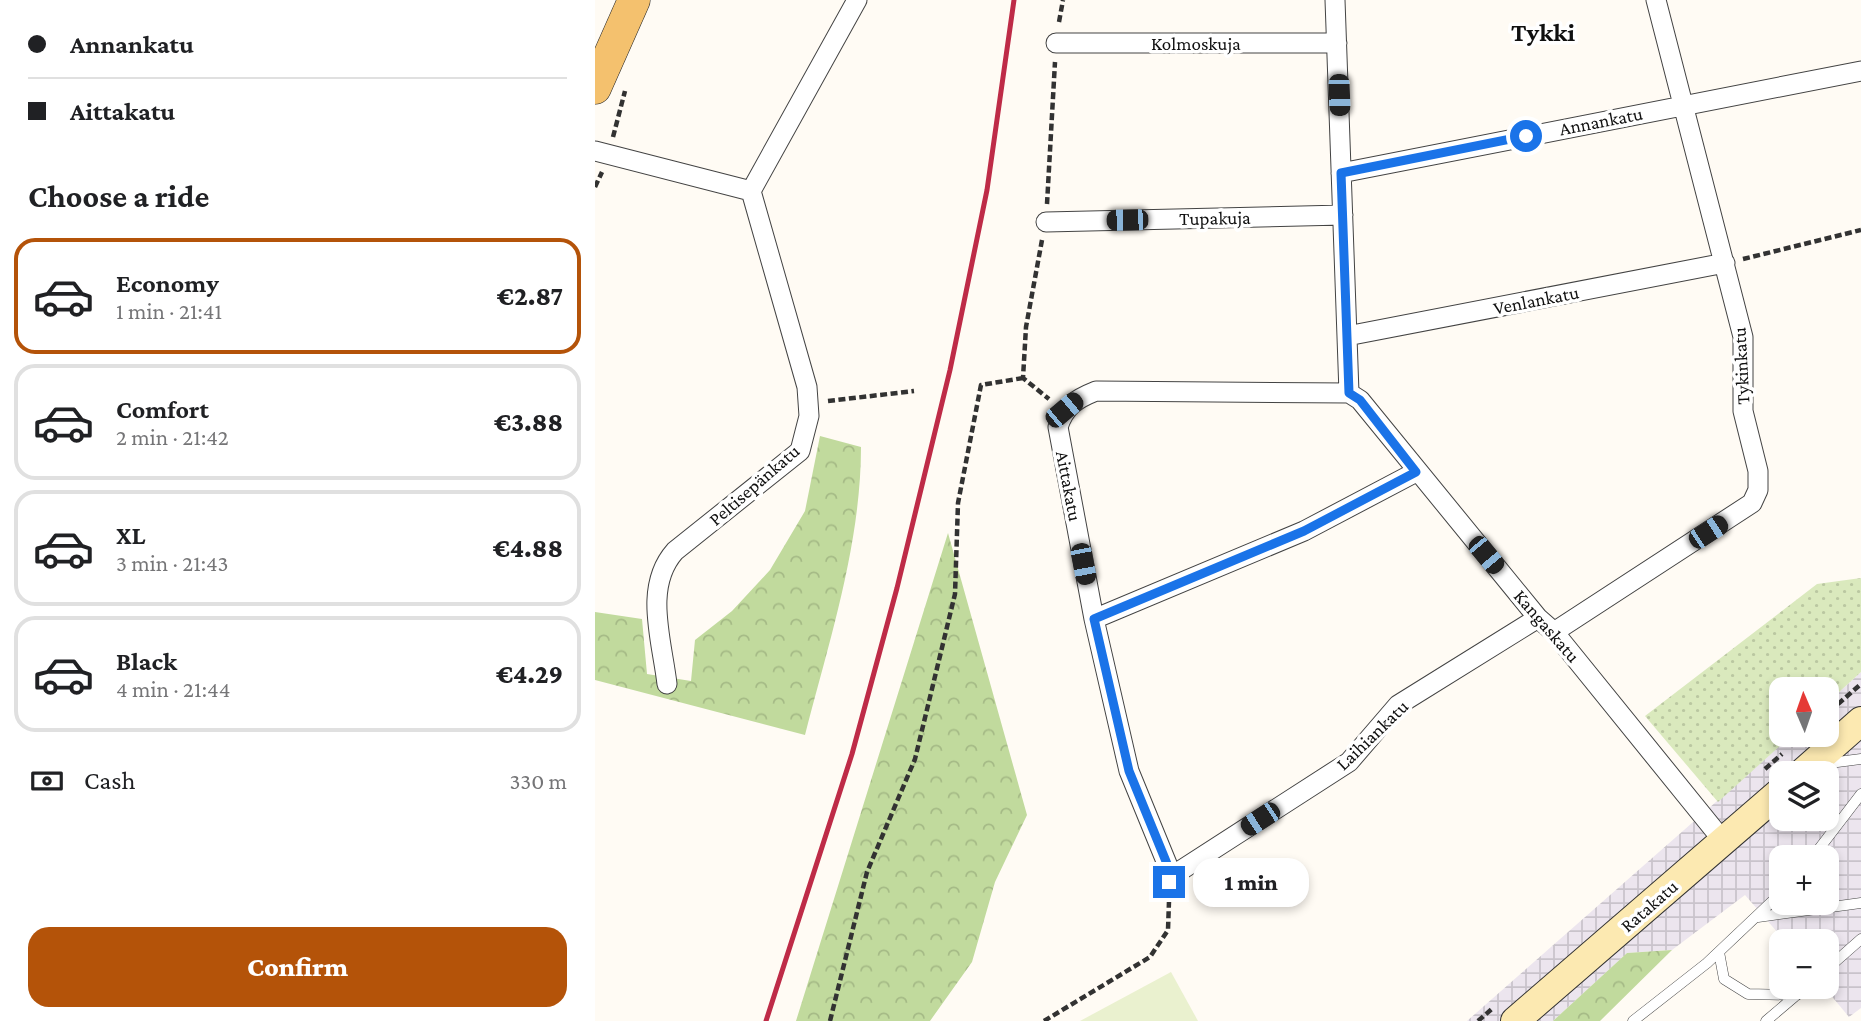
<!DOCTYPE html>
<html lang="en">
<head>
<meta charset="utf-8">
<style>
	body { margin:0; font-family:"Crimson Pro",serif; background:#f2f2f2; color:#202124; height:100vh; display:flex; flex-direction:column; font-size:26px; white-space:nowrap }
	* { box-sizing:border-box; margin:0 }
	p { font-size:23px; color:#757577 }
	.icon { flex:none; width:38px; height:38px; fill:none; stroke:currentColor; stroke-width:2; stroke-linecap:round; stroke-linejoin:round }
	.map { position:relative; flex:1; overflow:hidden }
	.drawer { display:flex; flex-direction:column; background:#fff; width:595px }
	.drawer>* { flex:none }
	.hud { display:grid; align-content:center; height:154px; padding:0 28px; background:#fff }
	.needle { width:46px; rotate:358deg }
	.controls { position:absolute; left:1174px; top:677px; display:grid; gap:14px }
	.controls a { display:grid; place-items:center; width:70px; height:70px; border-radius:14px; background:#fff; box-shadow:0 4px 10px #0003; font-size:35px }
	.end { position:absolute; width:32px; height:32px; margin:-16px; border:9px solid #1a73e8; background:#fff; box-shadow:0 0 0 4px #fff }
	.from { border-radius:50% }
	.bubble { position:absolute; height:49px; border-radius:21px; background:#fff; box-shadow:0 4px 10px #0003; font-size:23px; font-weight:800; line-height:49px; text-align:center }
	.car { position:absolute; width:21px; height:42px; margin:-21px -10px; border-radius:9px; box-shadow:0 0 5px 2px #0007; background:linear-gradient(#222 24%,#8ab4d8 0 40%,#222 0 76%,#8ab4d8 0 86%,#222 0) }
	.hud b { display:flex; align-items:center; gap:24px; height:66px; font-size:26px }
	.hud b+b { border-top:2px solid #e0e0e0 }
	.hud i { width:18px; height:18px; background:#202124 }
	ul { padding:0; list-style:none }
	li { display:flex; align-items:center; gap:21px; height:116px; margin:0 14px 10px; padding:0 14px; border:4px solid #e0e0e0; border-radius:21px }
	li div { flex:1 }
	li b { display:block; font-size:26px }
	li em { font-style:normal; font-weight:800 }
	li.current { border-color:#b45309 }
	li>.icon { width:63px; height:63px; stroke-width:1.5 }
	h2 { padding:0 28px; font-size:32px; line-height:84px }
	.pay { display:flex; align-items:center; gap:18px; height:77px; padding:0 28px; font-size:26px }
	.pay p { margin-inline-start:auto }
	.button { display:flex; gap:14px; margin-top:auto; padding:14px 28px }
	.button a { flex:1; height:80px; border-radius:21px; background:#b45309; color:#fff; font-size:28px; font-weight:800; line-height:80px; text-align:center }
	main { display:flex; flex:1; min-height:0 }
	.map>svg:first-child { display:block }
	.industrial { fill:url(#industrial-grid); fill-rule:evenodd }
	.green { fill:url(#green-dots) }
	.forest { fill:url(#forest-crowns) }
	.pitch { fill:#eaf1cf }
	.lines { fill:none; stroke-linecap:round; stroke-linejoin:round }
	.service-casing { stroke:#434343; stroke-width:11 }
	.minor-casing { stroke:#434343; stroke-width:21 }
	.secondary-casing { stroke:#323232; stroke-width:30 }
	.primary-casing { stroke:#212121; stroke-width:33 }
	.path { stroke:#323232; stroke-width:4.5; stroke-dasharray:7 3.5; stroke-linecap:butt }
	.service { stroke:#fff; stroke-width:10 }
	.minor { stroke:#fff; stroke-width:19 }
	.secondary { stroke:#fce9b1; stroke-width:28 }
	.primary { stroke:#f4c16e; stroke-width:32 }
	.rail { stroke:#be2b47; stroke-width:5 }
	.route { stroke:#1a73e8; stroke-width:9 }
	.labels { text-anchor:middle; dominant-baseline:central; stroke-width:7; stroke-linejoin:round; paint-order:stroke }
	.street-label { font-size:19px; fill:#101010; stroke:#fff }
	.district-label { font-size:26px; font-weight:bold; fill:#101010; stroke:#fff }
</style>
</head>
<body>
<main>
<section class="drawer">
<div class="hud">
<b><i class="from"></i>Annankatu</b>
<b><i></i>Aittakatu</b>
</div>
<h2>Choose a ride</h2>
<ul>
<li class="current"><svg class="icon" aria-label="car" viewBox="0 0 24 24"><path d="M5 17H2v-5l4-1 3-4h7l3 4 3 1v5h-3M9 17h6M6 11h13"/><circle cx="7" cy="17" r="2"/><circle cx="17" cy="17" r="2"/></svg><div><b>Economy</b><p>1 min · 21:41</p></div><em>€2.87</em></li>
<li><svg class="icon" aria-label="car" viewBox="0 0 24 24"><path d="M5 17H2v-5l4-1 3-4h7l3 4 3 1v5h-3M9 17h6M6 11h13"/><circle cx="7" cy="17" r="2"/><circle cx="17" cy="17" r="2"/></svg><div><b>Comfort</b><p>2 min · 21:42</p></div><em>€3.88</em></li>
<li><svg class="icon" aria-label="car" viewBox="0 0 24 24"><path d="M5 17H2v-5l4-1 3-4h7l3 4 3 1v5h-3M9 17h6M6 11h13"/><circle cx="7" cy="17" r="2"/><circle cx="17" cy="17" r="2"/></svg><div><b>XL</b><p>3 min · 21:43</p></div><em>€4.88</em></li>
<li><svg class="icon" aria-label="car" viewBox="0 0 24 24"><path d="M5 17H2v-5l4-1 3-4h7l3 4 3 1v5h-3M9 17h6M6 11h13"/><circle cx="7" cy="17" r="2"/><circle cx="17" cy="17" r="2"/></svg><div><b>Black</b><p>4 min · 21:44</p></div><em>€4.29</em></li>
</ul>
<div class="pay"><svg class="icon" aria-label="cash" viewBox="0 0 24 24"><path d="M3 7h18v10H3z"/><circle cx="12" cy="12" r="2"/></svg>Cash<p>330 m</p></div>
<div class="button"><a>Confirm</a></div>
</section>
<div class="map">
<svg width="1266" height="1021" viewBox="0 0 1266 1021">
	<defs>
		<pattern id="industrial-grid" width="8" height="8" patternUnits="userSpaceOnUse" patternTransform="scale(1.75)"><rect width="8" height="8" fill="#ece5ee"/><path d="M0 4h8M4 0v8" fill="none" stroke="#c9c3cb"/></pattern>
		<pattern id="green-dots" width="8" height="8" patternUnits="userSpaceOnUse" patternTransform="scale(1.75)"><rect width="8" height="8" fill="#dae9bd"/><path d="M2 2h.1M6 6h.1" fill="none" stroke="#bac7a1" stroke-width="1.8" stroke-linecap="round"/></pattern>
		<pattern id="forest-crowns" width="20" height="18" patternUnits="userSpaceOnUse" patternTransform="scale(1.75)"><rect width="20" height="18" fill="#c1da9d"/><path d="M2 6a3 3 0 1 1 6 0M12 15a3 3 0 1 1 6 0" fill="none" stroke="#a5ba86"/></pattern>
	</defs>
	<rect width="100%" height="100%" fill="#fffbf4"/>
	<path class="industrial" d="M1266 672V1008L1254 1017 1229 987H1232V942L1190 941 1150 895 1077 950 1032 953 958 1021H872L1197 735H1232V703ZM1186 774H1232V819H1186ZM1186 858H1232V903H1186Z"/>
	<path class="green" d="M1266 578V672L1232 703V690H1186V735H1197L1123 802 1050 716 1222 584Z"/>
	<path class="forest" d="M225 436 266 447C266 544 234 642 210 735L0 680V612L47 619 52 674 96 681 100 640 137 611 175 570 210 511Z
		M353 533 432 815 400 882 377 962 335 1021H201Z
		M1077 950 1005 1021H958L1032 953Z"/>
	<path class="pitch" d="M576 972 603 1021H485Z"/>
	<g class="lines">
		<g class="service-casing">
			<path id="service" d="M1227 764 1266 759
				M1217 858 1266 794
				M1163 917 1266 903
				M1124 952 1129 979 1153 994 1202 995
				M1232 969 1266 939
				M1038 1021 1112 963 1186 893
				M1171 1021 1211 987"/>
		</g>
		<g class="minor-casing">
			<path id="minor" d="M740 0 754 393 765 400 943 618 959 632 1129 842
				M461 43H742
				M0 151 156 191 212 387 214 416 205 451 80 551C48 587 67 640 72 684
				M746 173 1266 71
				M156 191 262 0
				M451 222 748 215
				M752 336 1130 263
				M499 619 709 531 821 472
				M959 632 1157 503 1163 490V471L1148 411V337L1061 0
				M577 876 754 762 803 705 943 618
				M574 882 577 876 534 771 499 619 463 427C470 406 481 399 501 391L754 393"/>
		</g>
		<g class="secondary-casing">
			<path id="secondary" d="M1206 774 1266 721
				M920 1021 1186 791"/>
		</g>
		<g class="primary-casing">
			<path id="primary" d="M0 88 39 0"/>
		</g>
		<path class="path" d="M464 22 468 0
			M18 137 30 91
			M0 187 7 172
			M452 204 460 62
			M447 240 431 327 428 378 454 399
			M1148 259 1266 230
			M233 401 319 391
			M1235 711 1266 684
			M1170 769 1187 754
			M235 1021 272 872 320 759 360 594 363 503 386 385 428 378
			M449 1021 555 957 573 930 574 901
			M883 1021 898 1008"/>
		<use href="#service" class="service"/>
		<use href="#minor" class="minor"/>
		<use href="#secondary" class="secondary"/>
		<use href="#primary" class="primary"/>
		<path class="rail" d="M171 1021 257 754 302 588 355 370 392 190 419 0"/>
	</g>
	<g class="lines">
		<path class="route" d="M574 882 577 876 534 771 499 619 709 531 821 472 765 400 754 393 746 173 931 136"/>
	</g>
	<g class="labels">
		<g class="street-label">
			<text x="601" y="43">Kolmoskuja</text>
			<text transform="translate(1006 121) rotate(-11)">Annankatu</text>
			<text transform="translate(620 218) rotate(-1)">Tupakuja</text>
			<text transform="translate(941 300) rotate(-11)">Venlankatu</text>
			<text transform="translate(1146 366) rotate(-93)">Tykinkatu</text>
			<text transform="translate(159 485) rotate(-41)">Peltisepänkatu</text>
			<text transform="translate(474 486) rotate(79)">Aittakatu</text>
			<text transform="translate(952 626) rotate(49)">Kangaskatu</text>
			<text transform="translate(777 735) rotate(-44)">Laihiankatu</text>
			<text transform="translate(1054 906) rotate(-41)">Ratakatu</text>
		</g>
		<g class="district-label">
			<text x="948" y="32">Tykki</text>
		</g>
	</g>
</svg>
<div class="controls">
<a><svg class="needle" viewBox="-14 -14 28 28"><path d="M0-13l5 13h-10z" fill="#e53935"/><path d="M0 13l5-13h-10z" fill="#757577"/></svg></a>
<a><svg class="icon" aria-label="layers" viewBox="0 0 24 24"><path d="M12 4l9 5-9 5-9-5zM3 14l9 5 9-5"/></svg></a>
<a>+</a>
<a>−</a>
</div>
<i class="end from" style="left:931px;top:136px"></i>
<i class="end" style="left:574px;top:882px"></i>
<div class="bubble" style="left:598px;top:858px;width:116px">1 min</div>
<i class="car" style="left:744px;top:95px;rotate:178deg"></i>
<i class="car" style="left:532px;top:220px;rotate:269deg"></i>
<i class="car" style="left:469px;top:410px;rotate:50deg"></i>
<i class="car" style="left:1113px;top:532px;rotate:57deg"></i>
<i class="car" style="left:891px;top:555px;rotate:140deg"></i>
<i class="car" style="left:488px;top:564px;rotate:169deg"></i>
<i class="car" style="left:665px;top:819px;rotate:237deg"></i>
</div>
</main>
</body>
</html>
